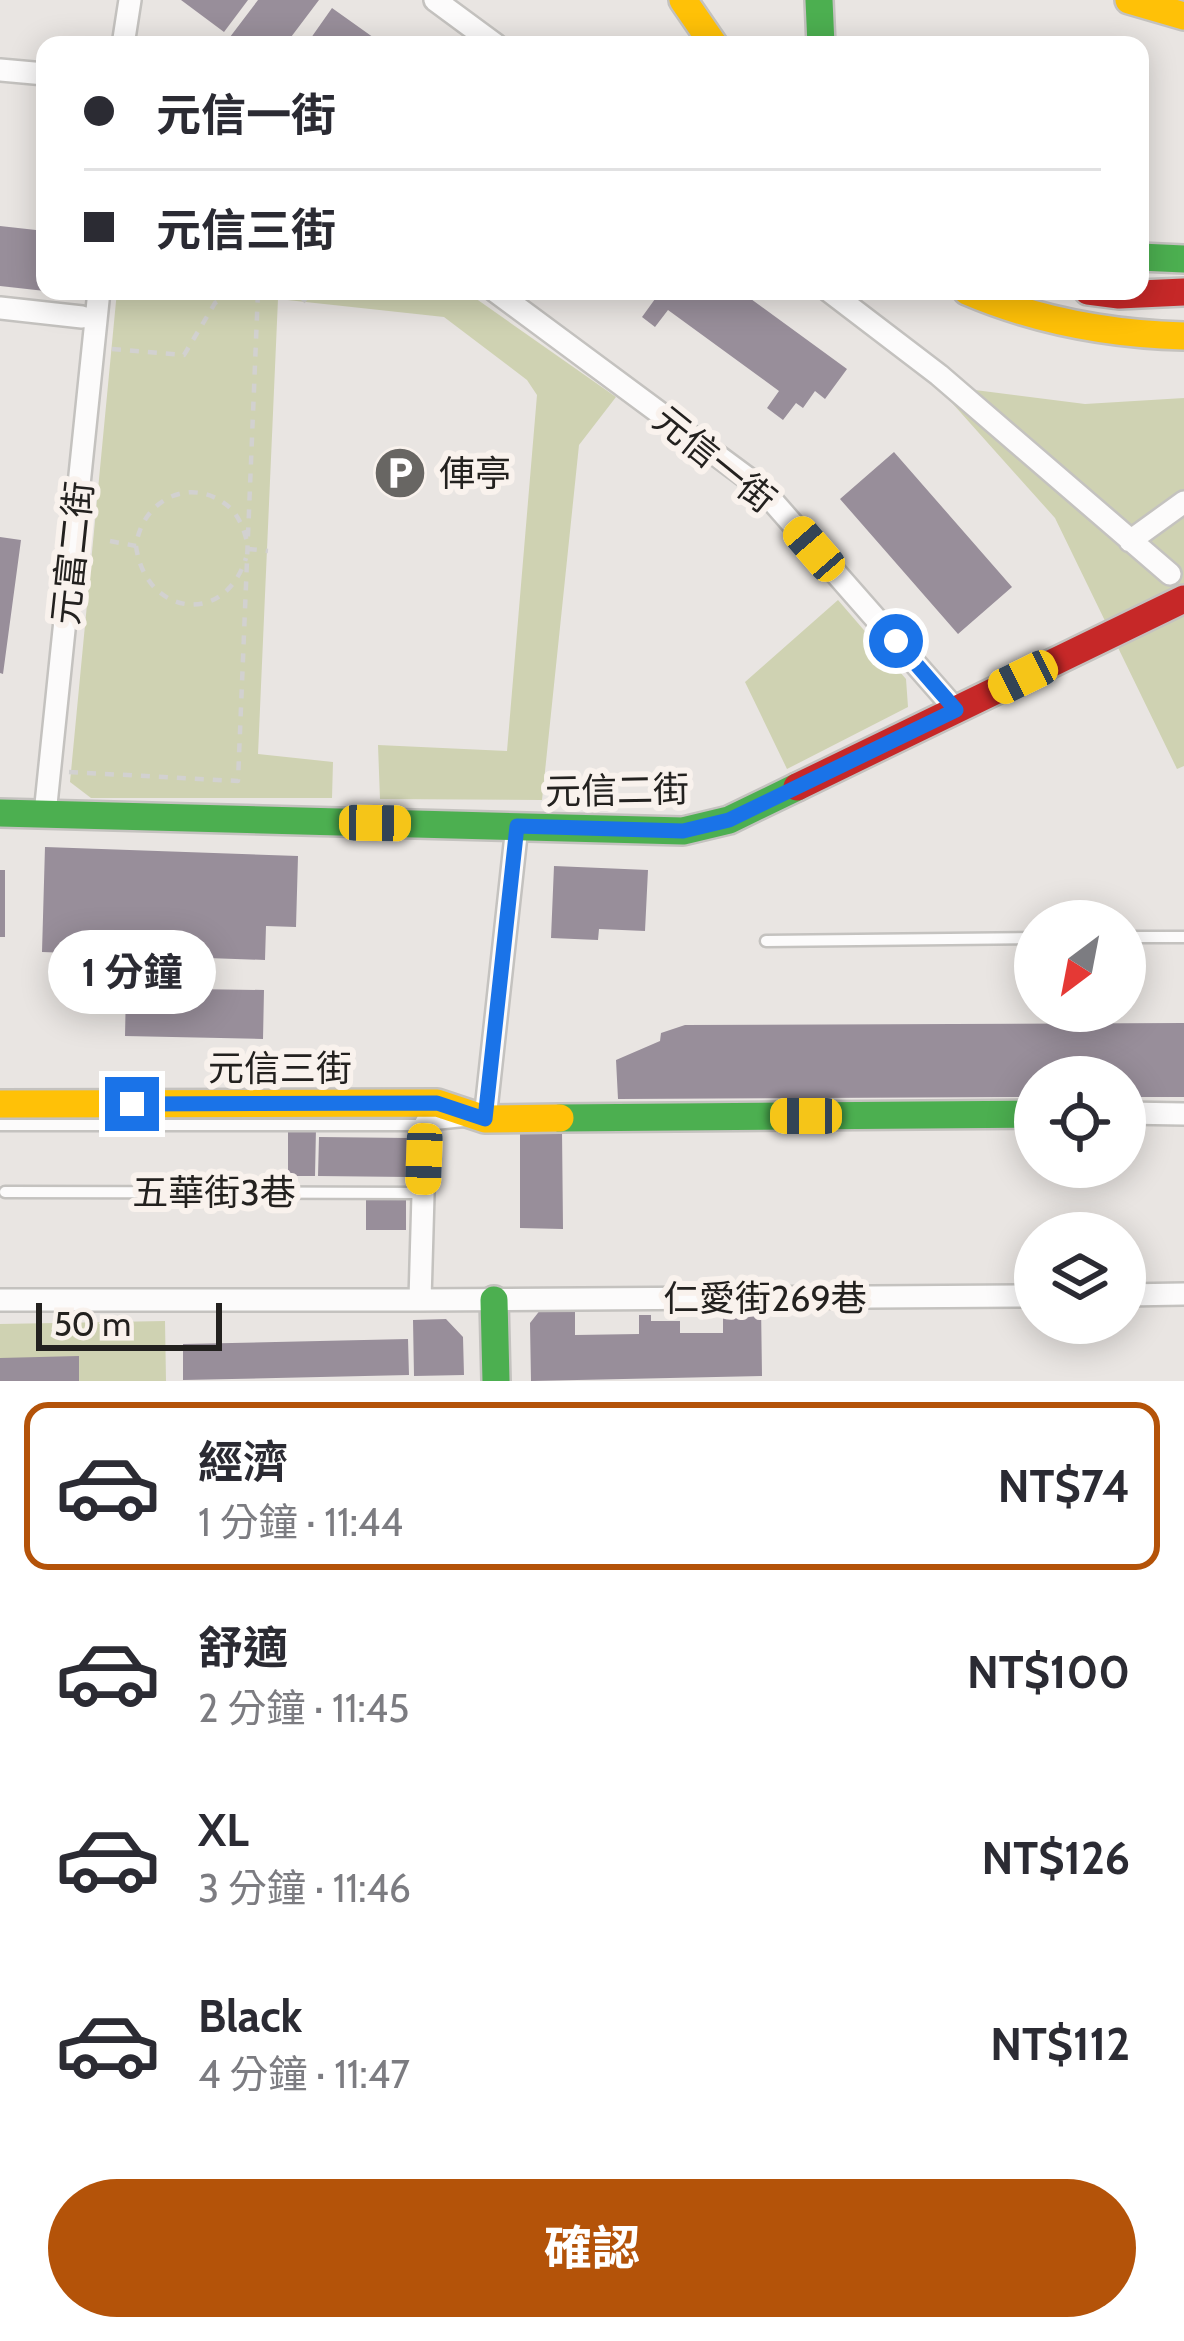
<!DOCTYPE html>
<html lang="zh-TW">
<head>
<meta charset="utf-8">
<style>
	body { margin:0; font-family:Cabin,"Noto Sans TC",sans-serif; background:#f7f7f7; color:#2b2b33; height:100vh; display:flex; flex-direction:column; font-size:45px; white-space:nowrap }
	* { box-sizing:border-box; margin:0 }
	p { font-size:39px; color:#7c7c81 }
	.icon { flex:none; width:66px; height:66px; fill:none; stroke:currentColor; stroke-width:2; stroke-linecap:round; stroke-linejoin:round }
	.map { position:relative; height:1381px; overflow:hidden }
	.drawer { display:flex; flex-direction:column; background:#fff; flex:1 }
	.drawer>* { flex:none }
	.guide { position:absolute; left:36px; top:36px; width:1113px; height:264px; border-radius:24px; box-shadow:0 6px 30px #0003; display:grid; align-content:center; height:264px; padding:0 48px; background:#fff }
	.needle { width:78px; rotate:212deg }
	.fabs { position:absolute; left:1014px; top:900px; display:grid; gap:24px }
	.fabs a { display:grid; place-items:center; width:132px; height:132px; border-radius:50%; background:#fff; box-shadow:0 6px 30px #0003; font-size:60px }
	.scale { position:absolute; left:36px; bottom:30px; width:186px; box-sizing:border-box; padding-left:12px; border:6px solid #23211f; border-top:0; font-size:33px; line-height:42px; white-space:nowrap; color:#23211f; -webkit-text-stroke:9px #f9f2ed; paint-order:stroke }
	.end { position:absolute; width:54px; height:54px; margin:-27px; border:15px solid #1a73e8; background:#fff; box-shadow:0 0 0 6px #fff }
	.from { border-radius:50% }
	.bubble { position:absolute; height:84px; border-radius:42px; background:#fff; box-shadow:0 6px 30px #0003; font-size:39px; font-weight:700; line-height:84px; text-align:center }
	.car { position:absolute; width:36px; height:72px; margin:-36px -18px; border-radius:15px; box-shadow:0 0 9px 3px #0007; background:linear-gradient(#f5c518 24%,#345 0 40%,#f5c518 0 76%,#345 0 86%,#f5c518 0) }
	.guide b { display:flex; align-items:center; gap:42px; height:114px; font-size:45px }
	.guide b+b { border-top:3px solid #e1e1e2 }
	.guide i { width:30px; height:30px; background:#2b2b33 }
	ul { padding:21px 0 0; list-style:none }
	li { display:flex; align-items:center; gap:36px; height:168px; margin:0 24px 18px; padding:0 24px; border:6px solid transparent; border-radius:24px }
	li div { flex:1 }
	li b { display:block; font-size:45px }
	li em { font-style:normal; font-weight:700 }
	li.selected { border-color:#b45309 }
	li>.icon { width:108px; height:108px; stroke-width:1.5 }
	.action { display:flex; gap:24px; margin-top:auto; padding:24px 48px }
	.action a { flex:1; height:138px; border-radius:72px; background:#b45309; color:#fff; font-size:48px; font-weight:700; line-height:138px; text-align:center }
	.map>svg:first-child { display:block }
	.green { fill:#cfd2b2 }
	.building { fill:#988e9a }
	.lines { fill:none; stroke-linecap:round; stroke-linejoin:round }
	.lane-casing { stroke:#c4c2bf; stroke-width:15 }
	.street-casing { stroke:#c4c2bf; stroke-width:26 }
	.fast-casing { stroke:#c4c2bf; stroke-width:32 }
	.slow-casing { stroke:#c4c2bf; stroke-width:32 }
	.jam-casing { stroke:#c4c2bf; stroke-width:32 }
	.path { stroke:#d2d1d0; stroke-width:4.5; stroke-dasharray:9 9; stroke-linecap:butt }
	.lane { stroke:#fcfbfb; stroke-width:10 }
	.street { stroke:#fcfbfb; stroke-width:21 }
	.fast { stroke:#4caf50; stroke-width:27 }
	.slow { stroke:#ffc107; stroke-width:27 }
	.jam { stroke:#c62828; stroke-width:27 }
	.route { stroke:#1a73e8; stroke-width:15 }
	.labels { text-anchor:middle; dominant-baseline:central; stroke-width:12; stroke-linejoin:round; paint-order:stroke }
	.street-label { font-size:36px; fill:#23211f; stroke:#f9f2ed }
	.poi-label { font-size:36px; fill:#23211f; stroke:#f9f2ed; text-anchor:start }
</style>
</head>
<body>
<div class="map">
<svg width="1184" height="1381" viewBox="0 0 1184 1381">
	<rect width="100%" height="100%" fill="#e9e5e2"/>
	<path class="green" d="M117 291H465L616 397 579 445 542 800 380 799 378 745 507 751 537 395 527 380 444 317 278 299 258 754 333 762 332 798H91L70 782Z
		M936 385 1085 404 1184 398V766L1177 769 1055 518Z
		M838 600 906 679 908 707 787 769 745 682Z
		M165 1321 166 1381H0V1324Z"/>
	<path class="building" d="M181 0H248L224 32Z
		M258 0H319L285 45H241L230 37Z
		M332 8 384 45H306Z
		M0 226 45 231V291L0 286Z
		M645 291H740L847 369 825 399 815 391 803 408 796 403 783 420 767 408 779 391 668 310 655 327 642 317 655 299Z
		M894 452 1012 587 958 634 840 499Z
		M0 537 21 540 3 674 0 673Z
		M45 847 298 856 296 927 266 926 265 960 42 952Z
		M554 866 648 870 645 931 599 929 598 940 551 938Z
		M0 870H5V937H0Z
		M126 988 264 990 263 1039 125 1036Z
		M1184 1023V1097H1125V1077H1035V1097L618 1099 616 1060 660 1041 661 1033 685 1025Z
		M288 1128H316L315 1176H288Z
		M520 1130H562L563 1229 520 1228Z
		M319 1137 408 1138V1177L318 1176Z
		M366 1197 406 1198V1230H366Z
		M723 1305H761L762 1376 531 1381 530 1323 541 1309H575V1335L639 1334V1315H651V1321H680V1333H723Z
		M446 1319 463 1337 464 1375 414 1376 413 1320Z
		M408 1339 409 1375 183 1380V1344Z
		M79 1356V1381H0V1358Z"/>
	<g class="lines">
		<g class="lane-casing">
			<path id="lane" d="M1125 937H1184
				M766 941 1035 938
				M0 1125H425L464 1121
				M5 1192 424 1193"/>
		</g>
		<g class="street-casing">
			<path id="street" d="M435 0 496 45
				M123 45 130 0
				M0 70 45 74
				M495 291 761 488 956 710
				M829 291 939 375 1170 574
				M0 308 82 317
				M1130 541 1184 502
				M45 814 99 291
				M437 1103 425 1125 420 1300 1035 1296
				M1125 1113 1184 1114
				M485 1119 517 826
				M1125 1295 1184 1294
				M0 1300H420"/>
		</g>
		<g class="fast-casing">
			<path id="fast" d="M819 0 821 45
				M1140 257 1184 259
				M0 813 683 831 729 820 797 787
				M560 1118 1035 1114
				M494 1300 496 1381"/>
		</g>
		<g class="slow-casing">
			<path id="slow" d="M683 0 714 45
				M1129 0 1184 16
				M967 291C1037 321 1108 334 1184 336
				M0 1104 437 1103 485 1119 560 1118"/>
		</g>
		<g class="jam-casing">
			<path id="jam" d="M1088 291 1119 295 1184 292
				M797 787 1184 599"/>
		</g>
		<path class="path" d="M303 302 311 291
			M112 349 184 355 215 303 235 291
			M110 541 136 546C142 500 190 475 228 506 241 517 245 534 249 549L268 551
			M136 546C145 615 224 628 246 558
			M69 772 238 781 258 291"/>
		<use href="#lane" class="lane"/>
		<use href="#street" class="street"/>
		<use href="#fast" class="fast"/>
		<use href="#slow" class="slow"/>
		<use href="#jam" class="jam"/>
	</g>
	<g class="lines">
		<path class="route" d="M132 1104 437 1103 485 1119 517 826 683 831 729 820 956 710 896 641"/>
	</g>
	<defs>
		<g id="parking-disc" transform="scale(2.7)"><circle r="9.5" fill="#686663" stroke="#f9f2ed"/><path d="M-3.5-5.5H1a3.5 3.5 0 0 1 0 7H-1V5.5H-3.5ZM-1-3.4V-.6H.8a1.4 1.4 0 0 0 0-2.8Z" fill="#fff"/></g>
	</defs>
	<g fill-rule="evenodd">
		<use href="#parking-disc" x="400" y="473"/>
	</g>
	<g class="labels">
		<g class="street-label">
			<text transform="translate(715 459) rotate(39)">元信一街</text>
			<text transform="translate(72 553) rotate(-84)">元富二街</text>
			<text transform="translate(617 790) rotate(-1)">元信二街</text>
			<text x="280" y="1068">元信三街</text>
			<text x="214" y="1192">五華街3巷</text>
			<text x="765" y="1298">仁愛街269巷</text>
		</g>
		<g class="poi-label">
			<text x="439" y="473">俥亭</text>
		</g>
	</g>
</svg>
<div class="fabs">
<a><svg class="needle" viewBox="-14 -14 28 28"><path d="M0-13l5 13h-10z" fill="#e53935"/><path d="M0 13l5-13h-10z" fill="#7c7c81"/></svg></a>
<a><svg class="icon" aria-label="locate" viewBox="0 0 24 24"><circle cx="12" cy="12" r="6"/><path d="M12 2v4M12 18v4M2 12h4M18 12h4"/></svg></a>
<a><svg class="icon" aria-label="layers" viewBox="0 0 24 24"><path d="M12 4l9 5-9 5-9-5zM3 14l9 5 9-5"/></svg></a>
</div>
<div class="scale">50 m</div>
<i class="end from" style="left:896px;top:641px"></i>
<i class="end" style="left:132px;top:1104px"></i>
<div class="bubble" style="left:48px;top:930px;width:168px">1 分鐘</div>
<i class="car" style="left:814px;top:549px;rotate:319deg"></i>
<i class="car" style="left:1023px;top:677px;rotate:244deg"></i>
<i class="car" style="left:375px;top:823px;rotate:91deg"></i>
<i class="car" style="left:806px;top:1116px;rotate:270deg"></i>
<i class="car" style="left:424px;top:1159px;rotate:182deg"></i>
<div class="guide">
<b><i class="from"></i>元信一街</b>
<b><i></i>元信三街</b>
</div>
</div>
<section class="drawer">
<ul>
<li class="selected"><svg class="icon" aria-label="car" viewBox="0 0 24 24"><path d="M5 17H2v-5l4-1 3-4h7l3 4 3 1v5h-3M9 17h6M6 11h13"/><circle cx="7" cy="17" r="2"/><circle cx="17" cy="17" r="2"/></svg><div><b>經濟</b><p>1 分鐘 · 11:44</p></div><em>NT$74</em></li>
<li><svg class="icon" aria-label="car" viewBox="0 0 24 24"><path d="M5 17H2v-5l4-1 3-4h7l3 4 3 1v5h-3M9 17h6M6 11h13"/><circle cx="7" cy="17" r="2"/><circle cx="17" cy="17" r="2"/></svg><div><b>舒適</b><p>2 分鐘 · 11:45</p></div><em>NT$100</em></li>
<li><svg class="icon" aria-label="car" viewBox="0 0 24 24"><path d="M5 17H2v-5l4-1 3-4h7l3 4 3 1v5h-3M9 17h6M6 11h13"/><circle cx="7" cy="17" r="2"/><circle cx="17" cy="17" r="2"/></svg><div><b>XL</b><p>3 分鐘 · 11:46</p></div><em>NT$126</em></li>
<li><svg class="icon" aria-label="car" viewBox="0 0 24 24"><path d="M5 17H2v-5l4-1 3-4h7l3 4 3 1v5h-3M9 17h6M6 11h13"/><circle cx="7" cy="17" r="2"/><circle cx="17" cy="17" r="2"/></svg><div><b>Black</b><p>4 分鐘 · 11:47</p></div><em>NT$112</em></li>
</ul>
<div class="action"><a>確認</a></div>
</section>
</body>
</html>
